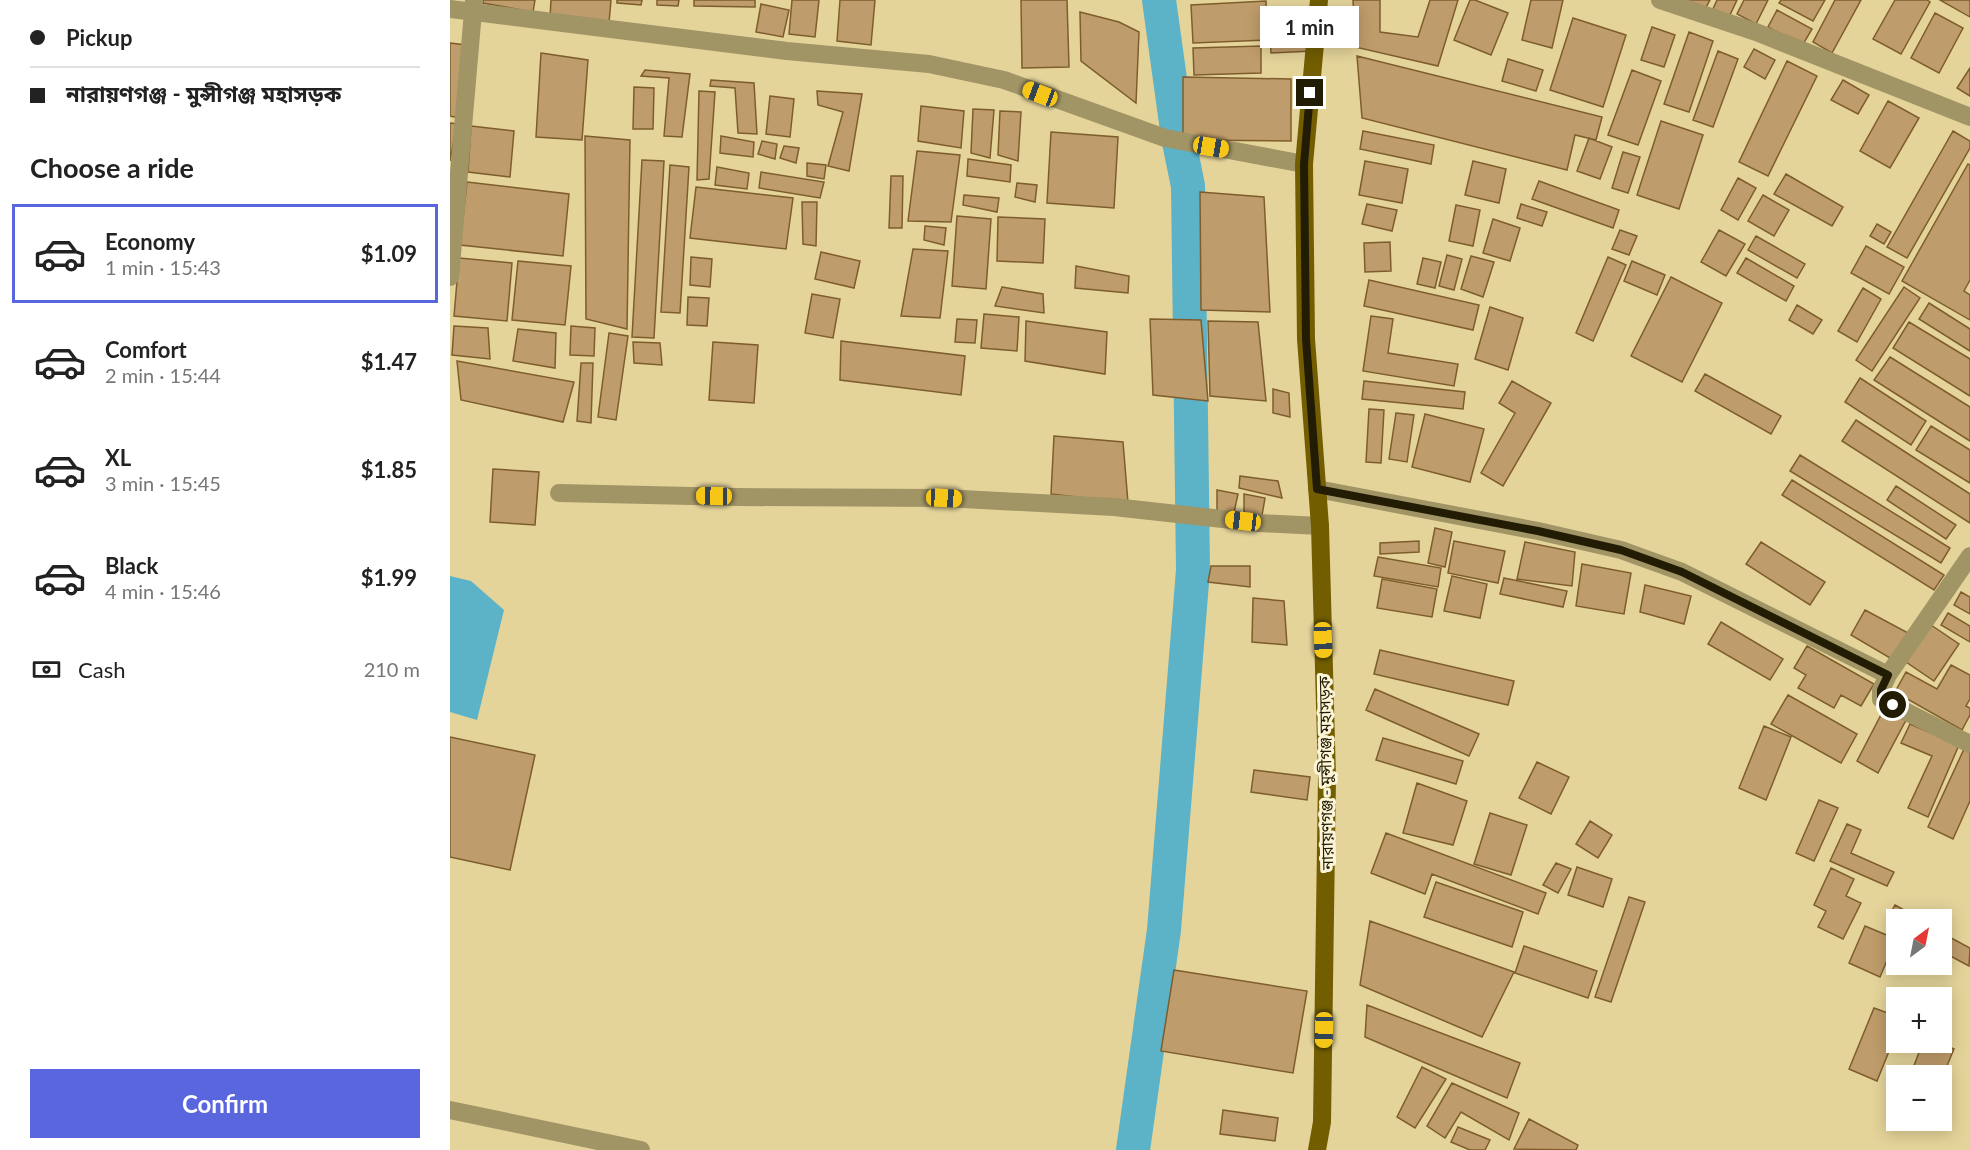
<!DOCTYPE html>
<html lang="en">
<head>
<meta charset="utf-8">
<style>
	body { margin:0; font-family:Lato,"Noto Sans Bengali",sans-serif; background:#f2f2f2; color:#222; height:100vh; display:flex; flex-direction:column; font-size:22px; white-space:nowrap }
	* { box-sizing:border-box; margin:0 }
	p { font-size:20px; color:#767676 }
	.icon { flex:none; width:33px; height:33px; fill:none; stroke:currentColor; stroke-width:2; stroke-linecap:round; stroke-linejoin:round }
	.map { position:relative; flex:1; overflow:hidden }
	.drawer { display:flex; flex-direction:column; background:#fff; width:450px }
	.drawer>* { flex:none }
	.guide { display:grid; align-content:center; height:132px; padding:0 30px; background:#fff }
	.needle { width:39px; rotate:32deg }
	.tools { position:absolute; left:1436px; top:909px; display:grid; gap:12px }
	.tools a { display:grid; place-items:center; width:66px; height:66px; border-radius:0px; background:#fff; box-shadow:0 3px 15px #0003; font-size:30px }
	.end { position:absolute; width:27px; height:27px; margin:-14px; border:8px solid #221c05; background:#fff; box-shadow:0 0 0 3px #fff }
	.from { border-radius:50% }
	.bubble { position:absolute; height:42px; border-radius:0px; background:#fff; box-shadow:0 3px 15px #0003; font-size:20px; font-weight:700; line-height:42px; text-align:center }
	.car { position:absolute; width:18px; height:36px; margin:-18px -9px; border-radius:8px; box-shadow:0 0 4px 2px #0007; background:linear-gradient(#f5c518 24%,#345 0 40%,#f5c518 0 76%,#345 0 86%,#f5c518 0) }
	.guide b { display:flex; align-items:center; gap:21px; height:57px; font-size:22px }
	.guide b+b { border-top:2px solid #e0e0e0 }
	.guide i { width:15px; height:15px; background:#222 }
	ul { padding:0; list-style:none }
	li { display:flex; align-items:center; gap:18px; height:99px; margin:0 12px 9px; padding:0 18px; border:3px solid transparent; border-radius:0px }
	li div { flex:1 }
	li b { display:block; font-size:22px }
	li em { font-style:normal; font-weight:700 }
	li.current { border-color:#5a66dd }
	li>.icon { width:54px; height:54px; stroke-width:1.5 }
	h2 { padding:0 30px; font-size:27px; line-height:72px }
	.pay { display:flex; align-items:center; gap:15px; height:66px; padding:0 30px; font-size:22px }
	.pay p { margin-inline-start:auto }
	.button { display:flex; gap:12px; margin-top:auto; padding:12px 30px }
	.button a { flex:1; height:69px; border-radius:0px; background:#5a66dd; color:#fff; font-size:24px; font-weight:700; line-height:69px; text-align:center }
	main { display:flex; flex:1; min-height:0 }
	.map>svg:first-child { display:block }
	.water { fill:#5cb2c6 }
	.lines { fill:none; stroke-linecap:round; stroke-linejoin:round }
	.canal { stroke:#5cb2c6; stroke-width:34 }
	.building { fill:#bf9c6b; stroke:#7e5d2d; stroke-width:1.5 }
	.street { stroke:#a19465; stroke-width:18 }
	.primary { stroke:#725e00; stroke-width:18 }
	.route { stroke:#221c05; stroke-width:8 }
	.labels { text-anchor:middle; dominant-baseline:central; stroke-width:6; stroke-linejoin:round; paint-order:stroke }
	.street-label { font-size:16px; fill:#221c05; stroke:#fdf5d8 }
</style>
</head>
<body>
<main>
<section class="drawer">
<div class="guide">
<b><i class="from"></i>Pickup</b>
<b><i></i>নারায়ণগঞ্জ - মুন্সীগঞ্জ মহাসড়ক</b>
</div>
<h2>Choose a ride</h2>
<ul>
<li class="current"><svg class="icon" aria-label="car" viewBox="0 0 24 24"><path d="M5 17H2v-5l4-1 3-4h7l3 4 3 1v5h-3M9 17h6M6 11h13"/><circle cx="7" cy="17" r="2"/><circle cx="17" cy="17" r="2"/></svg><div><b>Economy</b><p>1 min · 15:43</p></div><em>$1.09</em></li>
<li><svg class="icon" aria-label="car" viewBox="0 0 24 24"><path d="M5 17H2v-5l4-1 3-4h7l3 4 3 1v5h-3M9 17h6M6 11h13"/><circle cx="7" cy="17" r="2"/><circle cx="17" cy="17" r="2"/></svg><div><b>Comfort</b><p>2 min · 15:44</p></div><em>$1.47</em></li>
<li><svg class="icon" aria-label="car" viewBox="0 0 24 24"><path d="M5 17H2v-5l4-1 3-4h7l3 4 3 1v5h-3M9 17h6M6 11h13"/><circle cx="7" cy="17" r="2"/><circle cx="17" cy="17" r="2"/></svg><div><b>XL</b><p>3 min · 15:45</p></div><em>$1.85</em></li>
<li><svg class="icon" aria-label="car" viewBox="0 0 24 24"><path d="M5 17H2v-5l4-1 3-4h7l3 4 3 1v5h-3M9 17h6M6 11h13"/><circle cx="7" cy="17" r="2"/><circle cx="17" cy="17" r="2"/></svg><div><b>Black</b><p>4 min · 15:46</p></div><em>$1.99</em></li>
</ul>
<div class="pay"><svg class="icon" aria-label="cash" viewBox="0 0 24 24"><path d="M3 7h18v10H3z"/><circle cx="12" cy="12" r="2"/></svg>Cash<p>210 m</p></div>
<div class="button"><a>Confirm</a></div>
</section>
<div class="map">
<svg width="1520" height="1150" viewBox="0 0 1520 1150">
	<rect width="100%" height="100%" fill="#e4d49a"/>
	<path class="water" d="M0 576 21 581 54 610 27 720 0 712Z"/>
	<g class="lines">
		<path class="canal" d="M683 1150 714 930 743 570 738 186 728 137 709 0"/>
	</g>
	<path class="building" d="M33 0H85L83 12 33 3Z
		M101 0H161L159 23 100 18Z
		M167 0H192L191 5 167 3Z
		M207 0H229L228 6 207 5Z
		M244 0H305V7L244 6Z
		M342 0H369L365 37 339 34Z
		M390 0H425L421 45 387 41Z
		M571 0H617L619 67 572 68Z
		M903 0H930V32L968 37 980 0H1008L988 66 905 47Z
		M1020 0H1025L1058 13 1041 55 1004 40Z
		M1081 0H1113L1102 48 1072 40Z
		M1236 0H1260L1254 11Z
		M1267 0H1287L1279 17 1263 9Z
		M1294 0H1318L1306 24 1287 14Z
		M1331 0H1375L1363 21 1329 3Z
		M1385 0H1411L1382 53 1363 42Z
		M1445 0H1477L1480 2 1451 54 1423 39Z
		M1490 0H1520V17Z
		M816 1 817 40 743 43 741 5Z
		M311 4 339 10 333 37 306 32Z
		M1327 10 1362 29 1352 46 1318 27Z
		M630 12 669 22 689 32 686 103 631 61Z
		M862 13 863 51 821 53 819 14Z
		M1485 13 1513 28 1489 73 1461 58Z
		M1123 18 1176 35 1153 107 1100 90Z
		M1202 27 1225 35 1214 67 1191 60Z
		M1239 32 1263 41 1239 112 1214 104Z
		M0 43 16 45 9 118 0 116Z
		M811 46V73L744 75 743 48Z
		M1304 49 1325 60 1315 79 1294 67Z
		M1268 51 1288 59 1263 127 1243 120Z
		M91 53 138 60 132 140 86 137Z
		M907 56 1152 117 1146 140 1125 135 1117 170 912 118Z
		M1058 59 1093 70 1086 91 1052 81Z
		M1337 61 1367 76 1318 176 1289 162Z
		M1520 68V96L1507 88Z
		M195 70 240 74 232 137 214 136 219 78 191 76Z
		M1182 70 1211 81 1188 145 1158 135Z
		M733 77 841 79V141L733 140Z
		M261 80 304 83 307 134 288 133 285 88 260 86Z
		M1393 80 1419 95 1408 114 1381 100Z
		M184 87 204 88 203 129H183Z
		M249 91 265 92 259 179 247 180Z
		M367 91 412 94 399 171 378 166 393 112 368 105Z
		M320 96 344 99 340 137 316 134Z
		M1438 101 1469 118 1440 168 1410 151Z
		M471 106 514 111 511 148 468 141Z
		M523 109 544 110 540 158 521 153Z
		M550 111 571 112 568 161 548 155Z
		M1211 121 1253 135 1229 209 1187 195Z
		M0 123 7 124 0 161Z
		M21 126 64 131 60 177 18 172Z
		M913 131 984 145 981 164 910 149Z
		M1503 131 1520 141V148L1457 258 1437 247Z
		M601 132 668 137 664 208 597 203Z
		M135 136 180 140 177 329 136 319Z
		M271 136 304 142 303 157 270 153Z
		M1139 138 1162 147 1150 179 1127 171Z
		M312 141 327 144 325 159 308 154Z
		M334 146 349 148 346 163 330 158Z
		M467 151 510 155 501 222 458 221Z
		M1173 152 1190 157 1178 193 1162 188Z
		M518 159 561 165 560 182 517 176Z
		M192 160 214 161 204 338 182 337Z
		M915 161 958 169 952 203 909 195Z
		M1023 161 1056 169 1049 203 1015 195Z
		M357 163 376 165 374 179 357 176Z
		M1518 164 1520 165V280L1514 291 1520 295V320L1452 281Z
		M220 165 239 167 230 313 211 312Z
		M267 167 299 173 297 189 265 185Z
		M311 172 374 182 370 198 309 188Z
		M1336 174 1393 207 1382 226 1324 194Z
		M441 176H453L452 228H439Z
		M1288 178 1306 188 1288 220 1271 210Z
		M1089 181 1169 210 1163 228 1082 199Z
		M17 182 119 194 113 256 10 245Z
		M567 183 587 185 585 202 565 197Z
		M246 187 343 198 336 249 240 238Z
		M750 192 814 197 820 312 751 310Z
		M514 195 549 198 547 212 513 205Z
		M1313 195 1339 210 1324 236 1298 221Z
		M352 202H367L366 246 353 244Z
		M917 204 947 210 942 231 912 224Z
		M1071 204 1097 212 1092 226 1067 218Z
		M1006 205 1030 210 1023 246 999 241Z
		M507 216 541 219 536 289 502 286Z
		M548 217 595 219 593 263 547 261Z
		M1043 219 1070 228 1060 261 1033 253Z
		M1427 224 1441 232 1434 244 1420 236Z
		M475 226 496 228 494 245 474 240Z
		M1170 230 1187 236 1179 255 1162 249Z
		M1269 230 1295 244 1276 276 1251 262Z
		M1306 236 1355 264 1347 278 1298 250Z
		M940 242 941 271 915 272 914 243Z
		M1416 246 1454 267 1439 294 1401 273Z
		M463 249 498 251 490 318 451 316Z
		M371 252 410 261 404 288 365 279Z
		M997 255 1012 259 1004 290 989 286Z
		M1021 256 1044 262 1033 297 1011 289Z
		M241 257 262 259 260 287 240 285Z
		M1158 257 1176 265 1143 341 1126 333Z
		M9 258 62 263 57 321 4 316Z
		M973 258 991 262 985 288 967 284Z
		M1296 258 1344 286 1336 301 1287 273Z
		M68 261 121 266 115 325 62 320Z
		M1182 261 1215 275 1207 295 1174 281Z
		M626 266 679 276 678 293 625 288Z
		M1221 277 1272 303 1232 382 1181 356Z
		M919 280 1029 305 1023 330 914 306Z
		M552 287 593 294 594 313 545 306Z
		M1454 287 1470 298 1422 371 1406 360Z
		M1413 288 1431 299 1407 342 1388 331Z
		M362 294 390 299 383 338 355 333Z
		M238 297 259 298 257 326 237 325Z
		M1479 303 1520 329V351L1469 319Z
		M1347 305 1372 320 1363 334 1339 320Z
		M1040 307 1073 318 1058 370 1025 359Z
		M534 314 569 317 567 351 531 348Z
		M921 316 943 319 938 353 1008 364 1004 386 913 371Z
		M507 319 527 320 525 343 505 342Z
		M700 319 751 320 758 401 703 395Z
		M576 321 657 332 655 374 575 361Z
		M758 321 808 322 816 401 760 396Z
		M1459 322 1520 359V396L1443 348Z
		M4 326 38 328 40 359 2 355Z
		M121 326 145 328 144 356 120 355Z
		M68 329 106 333 105 368 63 361Z
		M159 333 178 336 166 420 148 417Z
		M391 341 515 356 511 395 390 380Z
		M183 342 210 343 212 365 184 363Z
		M263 342 308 345 304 403 259 400Z
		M1440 357 1520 407V441L1424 380Z
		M7 361 124 382 113 422 11 400Z
		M131 363H143L141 423 127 421Z
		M1255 374 1331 416 1321 434 1245 391Z
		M1410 378 1476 421 1461 445 1395 402Z
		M914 381 1015 392 1013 409 912 399Z
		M1062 381 1101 403 1053 486 1031 473 1065 413 1049 403Z
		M823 389 839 393 840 417 823 413Z
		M919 409 934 410 931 463 916 462Z
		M946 413 964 415 957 462 939 459Z
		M975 414 1034 429 1020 482 962 467Z
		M1406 420 1520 494V523L1392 441Z
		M1481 426 1520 450V483L1466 450Z
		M604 436 673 442 678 503 601 494Z
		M1350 455 1500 548 1491 563 1340 471Z
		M43 469 89 472 85 525 40 522Z
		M790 476 828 481 832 498 789 488Z
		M1342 480 1494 575 1484 590 1332 495Z
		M1446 486 1506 525 1496 539 1437 500Z
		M767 490 788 494 783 517 767 511Z
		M794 494 815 498 811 521 794 515Z
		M985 528 1002 532 995 567 978 563Z
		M969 541V552L930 554V543Z
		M1004 541 1055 551 1048 583 998 573Z
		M1075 542 1125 552 1122 586 1067 579Z
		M1311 542 1375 582 1360 605 1296 564Z
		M928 557 991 568 988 587 924 576Z
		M1132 564 1181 573 1174 614 1126 606Z
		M761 566H800V587L758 582Z
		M1002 576 1037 584 1030 618 994 611Z
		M1054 578 1117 591 1113 607 1050 594Z
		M932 579 987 589 982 617 927 608Z
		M1195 585 1241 596 1234 624 1190 612Z
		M1511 592 1520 597V614L1504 605Z
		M803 598 834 601 837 645 802 642Z
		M1415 610 1460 634 1445 661 1401 635Z
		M1498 613 1520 626V642L1491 625Z
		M1271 622 1333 659 1320 680 1258 644Z
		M1481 625 1509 644 1484 681 1456 662Z
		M1357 646 1424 684 1411 706 1391 695 1384 708 1348 688 1356 675 1344 668Z
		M930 650 1064 681 1058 705 924 674Z
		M1501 665 1520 675V699L1516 706 1520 708V715L1512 730 1445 692 1456 672 1487 689Z
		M925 689 1029 734 1019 756 916 710Z
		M1338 695 1407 734 1391 763 1321 724Z
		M1434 709 1456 720 1428 773 1407 761Z
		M1460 724 1509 745 1478 817 1458 808 1482 756 1451 743Z
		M1314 726 1341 737 1316 800 1289 788Z
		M0 737 85 755 60 870 0 857Z
		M933 738 1013 761 1006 784 926 760Z
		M1514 749 1520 752V801L1503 839 1478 827Z
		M1087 762 1119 777 1101 814 1069 798Z
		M804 770 860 777 857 800 801 792Z
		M967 783 1017 801 1003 845 953 833Z
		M1369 800 1388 808 1364 861 1346 853Z
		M1040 813 1077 825 1061 875 1024 864Z
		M1140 821 1162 835 1148 858 1126 844Z
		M1397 824 1411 830 1401 853 1444 872 1437 886 1380 861Z
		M936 833 1096 893 1088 914 982 874 975 894 921 873Z
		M1106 863 1121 869 1108 893 1093 885Z
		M1127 867 1162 879 1153 907 1118 895Z
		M1381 868 1404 879 1396 896 1411 903 1393 939 1368 927 1376 911 1364 905Z
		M986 882 1073 912 1062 947 974 917Z
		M1179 897 1195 902 1161 1002 1145 997Z
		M1445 905 1472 920H1446V922L1438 918Z
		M920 921 1064 972 1032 1037 910 985Z
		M1415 926 1446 939 1430 977 1399 963Z
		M1492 933 1520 948 1519 966 1491 951Z
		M1074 946 1147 971 1138 998 1065 973Z
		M724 970 857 991 843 1073 711 1051Z
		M917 1005 1070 1063 1057 1098 915 1037Z
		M1424 1008 1446 1016V1034L1427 1081 1399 1069Z
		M1473 1042H1488L1504 1049 1491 1080V1076H1460Z
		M972 1067 996 1079 965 1128 947 1117Z
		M1002 1083 1069 1113 1059 1140 1011 1112 995 1138 977 1126Z
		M773 1110 828 1118 825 1141 770 1134Z
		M1079 1119 1128 1145 1126 1150 1064 1149Z
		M1008 1127 1040 1140 1035 1150H1020L1001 1142Z"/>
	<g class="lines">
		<path class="street" d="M1210 0 1306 32 1520 117
			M0 9 337 51 479 64 554 80 715 138 854 164
			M0 277 24 0
			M867 489 1088 531 1171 550 1232 572 1438 675 1520 556
			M109 493 286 497 494 498 664 507 809 523 870 526
			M1438 675 1431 690V699L1520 744
			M0 1110 191 1150"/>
		<path class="primary" d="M867 1150 872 1122 877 777 870 526 856 339 854 164 869 0"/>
	</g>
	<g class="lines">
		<path class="route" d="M860 93 854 164 856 339 867 489 1088 531 1171 550 1232 572 1438 675 1431 690V699L1443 705"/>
	</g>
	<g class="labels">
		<g class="street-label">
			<text transform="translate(875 773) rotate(-91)">নারায়ণগঞ্জ - মুন্সীগঞ্জ মহাসড়ক</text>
		</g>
	</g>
</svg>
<div class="tools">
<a><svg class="needle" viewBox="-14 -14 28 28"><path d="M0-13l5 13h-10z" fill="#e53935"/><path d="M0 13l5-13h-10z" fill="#767676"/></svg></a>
<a>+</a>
<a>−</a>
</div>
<i class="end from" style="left:1443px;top:705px"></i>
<i class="end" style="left:860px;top:93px"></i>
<div class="bubble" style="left:810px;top:6px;width:99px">1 min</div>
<i class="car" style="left:590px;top:94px;rotate:291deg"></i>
<i class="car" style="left:761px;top:147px;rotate:100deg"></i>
<i class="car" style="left:264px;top:496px;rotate:271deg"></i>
<i class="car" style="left:494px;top:498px;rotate:93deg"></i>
<i class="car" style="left:793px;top:521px;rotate:277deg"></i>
<i class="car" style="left:873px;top:640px;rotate:178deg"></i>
<i class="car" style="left:874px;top:1030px;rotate:181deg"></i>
</div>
</main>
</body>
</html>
